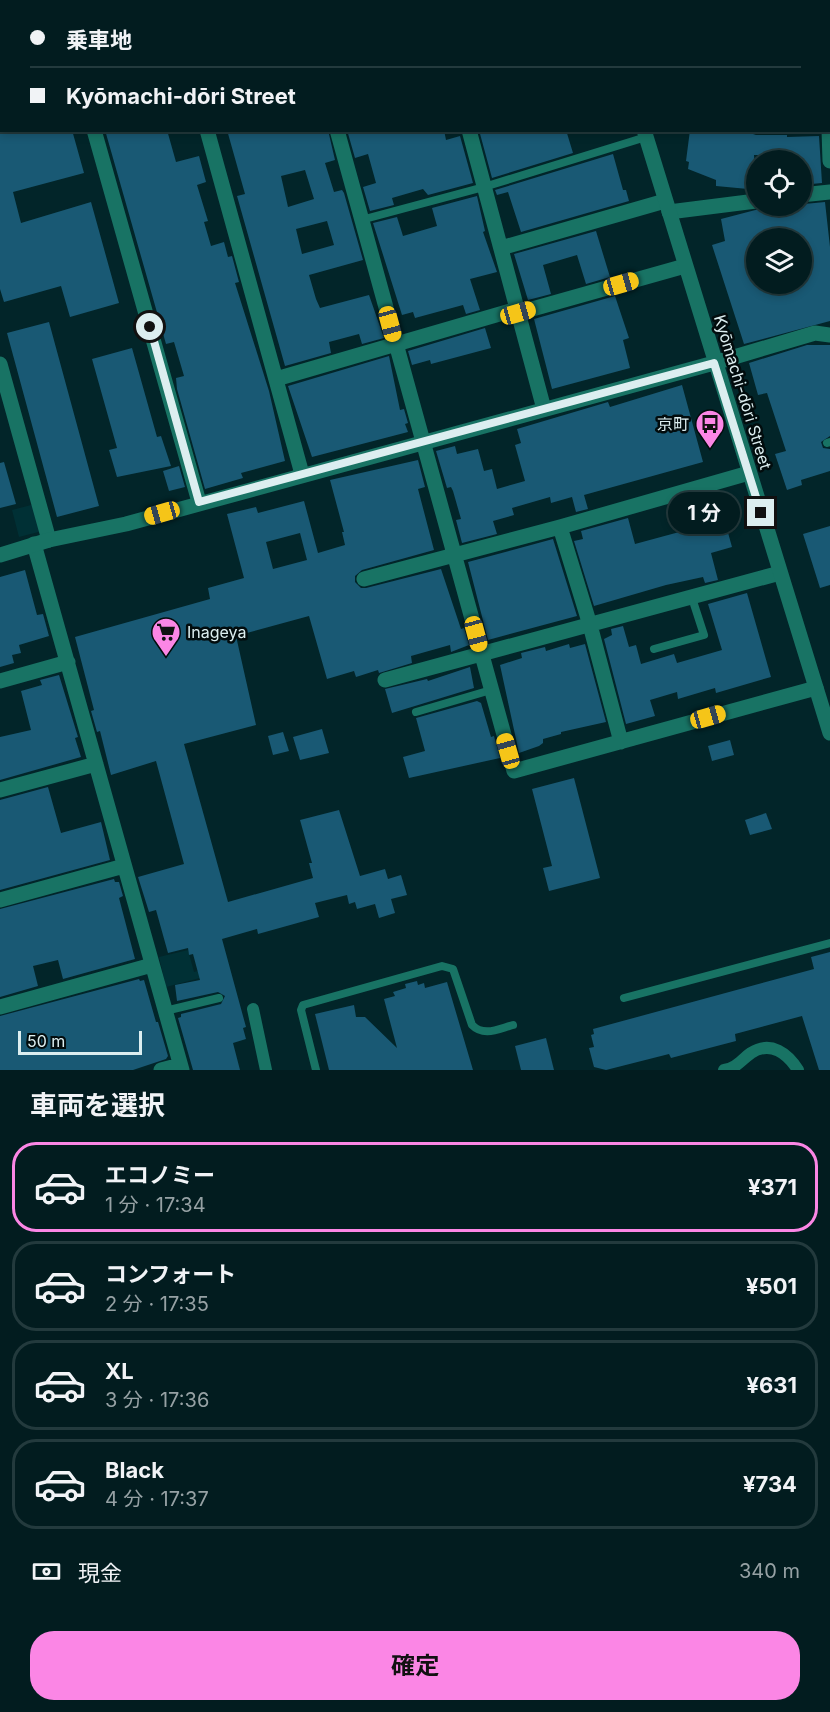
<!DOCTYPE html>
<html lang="ja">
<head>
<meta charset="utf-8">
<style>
	body { margin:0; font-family:Inter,"Noto Sans JP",sans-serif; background:#0c2528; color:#f1f3f6; height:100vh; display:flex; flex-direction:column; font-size:22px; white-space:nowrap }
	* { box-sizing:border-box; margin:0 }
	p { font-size:20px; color:#96a1a4 }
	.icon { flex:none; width:33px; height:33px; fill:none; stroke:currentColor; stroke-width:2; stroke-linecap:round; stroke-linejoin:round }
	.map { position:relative; height:1070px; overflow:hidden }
	.drawer { display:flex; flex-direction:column; background:#021c1f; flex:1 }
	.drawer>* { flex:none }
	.hud { position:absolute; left:0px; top:0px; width:831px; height:132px; box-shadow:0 3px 9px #0003,0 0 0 2px #233a3d; display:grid; align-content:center; height:132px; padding:0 30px; background:#021c1f }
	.fabs { position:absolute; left:746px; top:150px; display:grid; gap:12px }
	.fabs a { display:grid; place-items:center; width:66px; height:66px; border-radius:50%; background:#021c1f; box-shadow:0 3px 9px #0003,0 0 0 2px #233a3d; font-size:30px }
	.scale { position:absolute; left:18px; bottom:15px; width:124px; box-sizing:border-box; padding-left:6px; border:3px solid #dceef0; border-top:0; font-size:16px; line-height:21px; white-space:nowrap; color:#dceef0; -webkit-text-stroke:4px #020c0d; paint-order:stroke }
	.end { position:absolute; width:27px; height:27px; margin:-14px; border:8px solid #dceef0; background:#111; box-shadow:0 0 0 3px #111 }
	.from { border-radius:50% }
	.bubble { position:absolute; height:42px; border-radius:21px; background:#021c1f; box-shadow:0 3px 9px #0003,0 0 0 2px #233a3d; font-size:20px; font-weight:700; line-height:42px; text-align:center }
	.car { position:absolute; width:18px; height:36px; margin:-18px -9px; border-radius:8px; box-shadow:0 0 4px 2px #0007; background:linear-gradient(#f5c518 24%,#345 0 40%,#f5c518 0 76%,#345 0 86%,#f5c518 0) }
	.hud b { display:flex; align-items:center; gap:21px; height:57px; font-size:22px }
	.hud b+b { border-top:2px solid #233a3d }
	.hud i { width:15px; height:15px; background:#f1f3f6 }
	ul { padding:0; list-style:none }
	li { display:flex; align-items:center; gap:18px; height:90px; margin:0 12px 9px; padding:0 18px; border:3px solid #233a3d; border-radius:24px }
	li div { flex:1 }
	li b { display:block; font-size:22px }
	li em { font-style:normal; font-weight:700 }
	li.on { border-color:#fb86e5 }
	li>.icon { width:54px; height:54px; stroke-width:1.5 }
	h2 { padding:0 30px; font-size:27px; line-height:72px }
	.pay { display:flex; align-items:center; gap:15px; height:66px; padding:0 30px; font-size:22px }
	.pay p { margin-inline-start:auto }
	.cta { display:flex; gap:12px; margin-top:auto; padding:12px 30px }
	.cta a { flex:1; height:69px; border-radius:24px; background:#fb86e5; color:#111; font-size:24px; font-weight:700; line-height:69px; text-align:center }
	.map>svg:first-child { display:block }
	.built { fill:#003035 }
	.building { fill:#195974; fill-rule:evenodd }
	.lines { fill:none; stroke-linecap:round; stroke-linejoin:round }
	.service { stroke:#187364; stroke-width:8 }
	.pedestrian { stroke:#187364; stroke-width:12 }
	.minor { stroke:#187364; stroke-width:15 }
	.tertiary { stroke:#187364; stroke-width:15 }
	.route { stroke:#dceef0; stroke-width:8 }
	.labels { text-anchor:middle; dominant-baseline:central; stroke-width:5; stroke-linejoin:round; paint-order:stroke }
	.street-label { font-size:16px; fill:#dceef0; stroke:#020c0d }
	.poi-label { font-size:16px; fill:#dceef0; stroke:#020c0d; text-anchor:end }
</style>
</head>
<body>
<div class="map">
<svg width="830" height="1070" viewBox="0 0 830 1070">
	<rect width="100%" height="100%" fill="#022529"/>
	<path class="built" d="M35 504 42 531 19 537 12 510Z
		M188 950 194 972 228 963 230 970 166 987 159 957Z"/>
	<path class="building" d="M0 130H72L84 173 13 192 21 223 91 202 119 303 70 317 61 286 4 302 0 289Z
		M105 130H167L176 162 199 156 206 182 197 185 208 221 204 222 211 246 224 242 228 257 232 256 239 282 235 283 269 391 285 461 241 473 243 478 205 489 177 389 176 378 184 376 174 342 166 344Z
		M227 130H328L335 160 325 163 334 192 342 190 344 193 363 260 309 275 316 299 320 308 369 295 384 338 362 344 359 334 329 342 331 353 285 366 237 196 245 194ZM305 170 314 199 288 207 281 176ZM327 221 334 245 302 254 296 229Z
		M347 130H392L393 134 405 130H444L446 140 460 136 473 183 428 195 423 189 392 198 394 205 370 211 363 187 376 183 368 154 355 158Z
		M479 130H566L573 153 492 178Z
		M690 130H741L756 135H787V137L819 136 822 183 801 185V160H790V155H754L755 172H751V180H748V189L716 186V180L688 169 689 162 686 161Z
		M613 154 623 190H626L629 201 521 232 508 192 497 195 495 190Z
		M477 196 485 231 483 232 497 272 470 279 480 310 466 314 463 305 415 318 413 312 402 315 373 223 397 217 403 236 437 226 432 208Z
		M825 202 830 247V321L744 344 712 245 725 241 721 219 763 208ZM756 238H801V284H756Z
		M596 231 610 277 586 284 577 255 543 265 551 294 528 300 514 254Z
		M615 296 629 338 623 340 630 368 552 389 534 319Z
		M49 322 99 506 57 517 7 333Z
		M485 328 491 348 431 364 430 360 412 365 408 351Z
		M807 345H830V436L821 442 823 448 830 449V471L801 480 802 485 787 490 775 454 786 451 767 393 758 395 749 363Z
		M132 348 157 437 161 436 171 466 117 477 109 450 117 448 92 359Z
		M389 356 400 410 404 409 408 423 405 424 408 432 312 457 288 386Z
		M682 385 703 462 584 495 588 509 576 512 572 497 551 503 550 497 512 508 514 515 493 521 497 534 462 543 456 520 461 519 453 491 451 487 447 488 436 451 455 446 457 454 478 449 484 471 492 469 497 489 525 481 515 445 521 443 517 429 608 402 610 407Z
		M418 460 425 487 418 489 434 550 362 570 355 576V582L361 588H366L441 569 461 629 464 628 469 645 451 652 450 645 411 656 412 663 379 673 378 670 356 677 354 671 327 679 309 616 236 636 256 725 184 744 228 902 313 878 309 863H312L300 820 339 810 360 876 385 869 388 879 401 875 407 895 391 899 395 913 379 918 375 904 357 909 355 902 349 904 347 895 315 903 319 917 258 934 257 929 222 939 246 1027 243 1028 246 1039 233 1043 240 1070H193L178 1018 181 1017V1014L221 1004 225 996 218 992 177 1001 175 985 200 980 193 954 189 955 188 948 168 953 156 910 149 912 138 877 184 864 156 761 111 775 100 731 97 732 91 711 94 710 75 637 210 599 208 588 244 578 227 514 256 507 258 513 304 501 318 553 345 545 342 532H344L330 480ZM300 533 307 560 273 569 266 542Z
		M4 462 16 504 0 508V463Z
		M179 466 185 487 169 491 163 471Z
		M717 493 732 547 711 553 718 580 705 583 703 577 666 585 594 606 574 541 583 539 581 531 628 518 635 544 694 528 687 501Z
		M830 526V585L820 588 803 534Z
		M553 539 577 616 488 640 468 562Z
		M25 570 37 615 43 614 49 636 19 645 21 653 12 655 14 663 0 667V577Z
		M747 593 771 677 716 693 715 688 678 699 677 692 650 700 655 716 626 724 604 639 612 635 611 629 623 626 629 647 636 645 641 664 674 654 677 663 722 650 708 604Z
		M569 644 570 648 585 644 606 722 561 732V734L543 739V743L539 746 519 753 500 665 522 658 521 653 545 647 546 651Z
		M470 667 474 688 392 713 385 689 427 679 428 681Z
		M59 675 78 737 75 738 81 757 0 780V737L31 730 21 691 42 685 40 680Z
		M477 701 481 703 491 737 494 736 500 758 409 778 403 757 425 751 416 718Z
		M322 729 329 753 300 760 293 737Z
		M283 732 289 751 273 755 268 736Z
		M730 740 734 755 712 761 708 746Z
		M574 778 600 878 549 891 543 868 552 866 532 789Z
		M48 787 61 833 101 822 110 860 0 890V800Z
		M766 813 772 829 750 835 745 820Z
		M114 879 115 882H119L123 896 119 898 135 959 63 979 58 960 33 966 38 986 0 997V909Z
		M830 952V1070H819L802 1016 735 1034 736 1041 671 1058 669 1054 606 1070 594 1067 589 1048 594 1047 591 1035 594 1034 593 1029 814 969 811 957Z
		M139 979 140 981 144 980 156 1022H158L168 1056 166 1059 133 1070H0V1016Z
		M417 981 418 985 424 983 425 988 447 982 473 1070H329L315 1014 354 1005 356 1017H365L397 1048 384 999 395 996 393 992 406 988 405 984Z
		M546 1038 554 1070H521L515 1046Z"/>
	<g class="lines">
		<path class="service" d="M361 220 484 187 646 137
			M827 443 830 442
			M654 649 704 635 692 598
			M416 712 491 690
			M624 998 830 943
			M165 1011 219 998
			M316 1070 301 1010 303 1005 442 966 453 969 472 1025C484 1037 498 1029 513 1025"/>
		<path class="pedestrian" d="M253 1009 266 1070
			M724 1070C737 1068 741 1060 751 1053 771 1040 788 1054 798 1070"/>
		<path class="minor" d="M57 0V2
			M301 0V2
			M433 0 434 2
			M825 2V0
			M94 130 199 502
			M207 130 302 474
			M337 130 514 771 816 688
			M469 130 544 409
			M829 130 830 161
			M801 195 830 192
			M669 212 756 201
			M501 248 665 201
			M518 313 685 266
			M714 363 815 333 830 335
			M0 364 49 540
			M276 379 517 309
			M560 527 590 625 621 742
			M34 544 182 1070
			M364 579 560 527 749 473
			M385 680 780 573
			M0 681 68 662
			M0 790 96 764
			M0 900 124 866
			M0 1007 152 965
			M161 1070 180 1065"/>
		<path class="tertiary" d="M605 0 606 2
			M162 2 167 0
			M0 45 2 44
			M644 130 830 733
			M0 555 49 540 126 524 714 363"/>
	</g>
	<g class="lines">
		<path class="route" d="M150 327 199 502 714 363 761 513"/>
	</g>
	<defs>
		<g id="bus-pin" transform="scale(1.5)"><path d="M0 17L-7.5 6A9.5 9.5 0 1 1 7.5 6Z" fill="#fb86e5" stroke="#020c0d"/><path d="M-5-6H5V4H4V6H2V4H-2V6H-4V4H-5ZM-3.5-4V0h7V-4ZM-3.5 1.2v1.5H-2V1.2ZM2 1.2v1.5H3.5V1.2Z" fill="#111"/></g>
		<g id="supermarket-pin" transform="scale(1.5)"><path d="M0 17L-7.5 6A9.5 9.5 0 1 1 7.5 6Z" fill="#fb86e5" stroke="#020c0d"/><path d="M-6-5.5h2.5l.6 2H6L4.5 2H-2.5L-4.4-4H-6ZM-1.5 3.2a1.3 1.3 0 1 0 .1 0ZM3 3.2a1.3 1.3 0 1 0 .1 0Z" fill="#111"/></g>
	</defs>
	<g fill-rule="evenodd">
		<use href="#bus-pin" x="710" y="424"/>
		<use href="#supermarket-pin" x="166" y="632"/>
	</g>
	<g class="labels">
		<g class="street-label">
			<text transform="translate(743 392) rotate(73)">Kyōmachi-dōri Street</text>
		</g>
		<g class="poi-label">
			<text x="689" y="424">京町</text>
			<text x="187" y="632" text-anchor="start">Inageya</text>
		</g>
	</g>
</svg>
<div class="fabs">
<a><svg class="icon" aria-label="locate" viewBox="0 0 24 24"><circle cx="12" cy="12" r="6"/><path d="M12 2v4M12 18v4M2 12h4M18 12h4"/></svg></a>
<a><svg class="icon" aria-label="layers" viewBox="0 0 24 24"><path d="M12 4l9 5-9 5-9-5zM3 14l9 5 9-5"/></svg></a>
</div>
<div class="scale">50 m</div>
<i class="end from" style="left:150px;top:327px"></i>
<i class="end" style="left:761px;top:513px"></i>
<div class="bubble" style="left:668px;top:492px;width:72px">1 分</div>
<i class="car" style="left:621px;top:284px;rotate:74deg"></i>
<i class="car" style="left:518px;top:313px;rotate:74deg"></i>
<i class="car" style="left:390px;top:324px;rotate:165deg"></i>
<i class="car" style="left:162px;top:513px;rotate:254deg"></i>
<i class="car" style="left:476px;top:634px;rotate:165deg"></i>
<i class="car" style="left:708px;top:717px;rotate:74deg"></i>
<i class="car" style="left:508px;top:751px;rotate:344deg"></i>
<div class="hud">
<b><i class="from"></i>乗車地</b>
<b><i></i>Kyōmachi-dōri Street</b>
</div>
</div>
<section class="drawer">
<h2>車両を選択</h2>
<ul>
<li class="on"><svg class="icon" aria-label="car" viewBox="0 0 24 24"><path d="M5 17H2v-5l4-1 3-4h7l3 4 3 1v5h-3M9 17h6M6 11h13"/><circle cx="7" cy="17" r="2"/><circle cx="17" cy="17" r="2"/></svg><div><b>エコノミー</b><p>1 分 · 17:34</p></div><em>¥371</em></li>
<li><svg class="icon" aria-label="car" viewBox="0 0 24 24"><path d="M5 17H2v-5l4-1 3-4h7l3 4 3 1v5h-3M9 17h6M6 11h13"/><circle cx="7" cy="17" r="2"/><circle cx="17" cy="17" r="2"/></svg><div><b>コンフォート</b><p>2 分 · 17:35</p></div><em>¥501</em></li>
<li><svg class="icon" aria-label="car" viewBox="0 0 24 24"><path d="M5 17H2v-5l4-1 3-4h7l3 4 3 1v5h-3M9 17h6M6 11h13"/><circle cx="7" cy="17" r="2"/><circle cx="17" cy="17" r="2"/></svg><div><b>XL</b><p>3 分 · 17:36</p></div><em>¥631</em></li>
<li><svg class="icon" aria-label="car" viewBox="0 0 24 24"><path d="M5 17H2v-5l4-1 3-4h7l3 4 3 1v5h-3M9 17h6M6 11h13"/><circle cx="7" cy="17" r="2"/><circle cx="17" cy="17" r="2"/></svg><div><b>Black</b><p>4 分 · 17:37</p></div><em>¥734</em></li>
</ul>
<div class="pay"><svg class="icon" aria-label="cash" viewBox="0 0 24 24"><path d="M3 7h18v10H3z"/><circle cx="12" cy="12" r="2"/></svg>現金<p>340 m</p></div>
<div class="cta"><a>確定</a></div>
</section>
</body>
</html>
